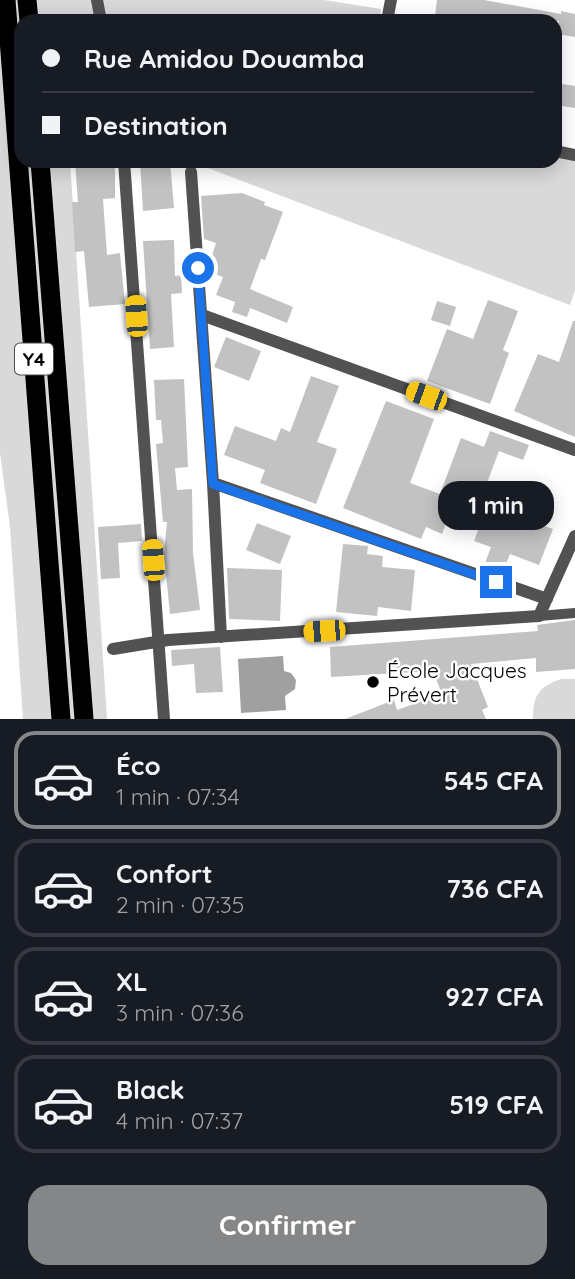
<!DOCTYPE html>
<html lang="fr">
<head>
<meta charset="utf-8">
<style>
	body { margin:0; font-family:Quicksand,sans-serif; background:#242831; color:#f1f3f6; height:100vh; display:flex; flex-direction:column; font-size:26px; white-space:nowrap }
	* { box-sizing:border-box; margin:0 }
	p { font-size:23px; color:#9ea1a6 }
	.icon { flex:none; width:38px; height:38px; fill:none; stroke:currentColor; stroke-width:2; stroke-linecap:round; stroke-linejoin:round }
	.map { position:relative; height:719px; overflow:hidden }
	.drawer { display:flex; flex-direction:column; background:#171b24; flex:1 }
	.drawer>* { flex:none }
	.hud { position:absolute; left:14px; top:14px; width:548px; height:154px; border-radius:21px; box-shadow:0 4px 18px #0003; display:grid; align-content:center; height:154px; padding:0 28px; background:#171b24 }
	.end { position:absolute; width:32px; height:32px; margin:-16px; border:9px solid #1a73e8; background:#fff; box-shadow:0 0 0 4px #fff }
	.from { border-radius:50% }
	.bubble { position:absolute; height:49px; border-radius:21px; background:#171b24; box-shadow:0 4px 18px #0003; font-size:23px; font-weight:700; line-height:49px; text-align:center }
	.car { position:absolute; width:21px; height:42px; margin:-21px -10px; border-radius:9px; box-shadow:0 0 5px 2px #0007; background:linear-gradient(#f5c518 24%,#345 0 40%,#f5c518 0 76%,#345 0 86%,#f5c518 0) }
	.hud b { display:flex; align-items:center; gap:24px; height:66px; font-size:26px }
	.hud b+b { border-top:2px solid #363941 }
	.hud i { width:18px; height:18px; background:#f1f3f6 }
	ul { padding:12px 0 0; list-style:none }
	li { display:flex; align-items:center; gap:21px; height:98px; margin:0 14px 10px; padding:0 14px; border:4px solid #363941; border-radius:21px }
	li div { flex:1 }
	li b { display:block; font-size:26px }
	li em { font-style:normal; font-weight:700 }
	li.active { border-color:#858687 }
	li>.icon { width:63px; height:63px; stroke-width:1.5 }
	.primary-button { display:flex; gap:14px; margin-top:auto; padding:14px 28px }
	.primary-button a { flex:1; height:80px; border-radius:21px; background:#858687; color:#fff; font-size:28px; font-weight:700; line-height:80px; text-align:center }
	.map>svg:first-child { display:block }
	.green { fill:#d9d9d9 }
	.water { fill:#a0a0a0 }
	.building { fill:#c2c2c2 }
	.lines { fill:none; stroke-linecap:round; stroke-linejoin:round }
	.trunk-casing { stroke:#dbdbdb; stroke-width:21 }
	.pedestrian { stroke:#525252; stroke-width:10 }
	.minor { stroke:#525252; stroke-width:12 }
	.trunk { stroke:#000; stroke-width:19 }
	.route { stroke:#1a73e8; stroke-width:9 }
	.poi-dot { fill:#000; stroke:#fff; stroke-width:2.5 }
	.labels { text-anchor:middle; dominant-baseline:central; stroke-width:5; stroke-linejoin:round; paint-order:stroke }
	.shield { fill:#fff; stroke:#4c4c4c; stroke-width:2 }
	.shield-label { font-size:19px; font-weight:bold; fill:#000 }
	.poi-label { font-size:21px; fill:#000; stroke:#fff; text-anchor:start }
</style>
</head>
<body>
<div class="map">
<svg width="575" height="719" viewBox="0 0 575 719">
	<rect width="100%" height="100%" fill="#fff"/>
	<path class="green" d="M0 0H324L381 9 380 21H21V161H70L107 719H23L10 527 0 453Z
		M555 150 575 153V290L570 305 189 161H555Z
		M561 679H575V719H533C533 696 538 687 561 679Z"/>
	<path class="water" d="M283 656 284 671 291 673 296 680 295 689 285 696 286 710 241 713 238 659Z"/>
	<path class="building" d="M437 0H484L561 14V11L575 14V37L557 34 559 21H470L435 16Z
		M555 83 575 86V108L555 105Z
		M75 161H115V198L103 199 107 255 120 253 125 304 89 307 84 251 75 252 72 202H78Z
		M140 161H170L174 208 143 211Z
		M242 193 265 202 264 205 283 212 265 260 261 259 250 289 293 307 287 323 250 308 247 317 232 312 235 302 216 295 223 277 207 271 216 243 204 239 201 196Z
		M174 240 175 276 181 275 182 293 171 294 174 347 150 349 143 241Z
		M488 300 518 311 503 350 509 353 490 404 427 381 447 329 473 339Z
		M437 301 456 307 450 326 431 320Z
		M573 321H575V437L514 411 538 354 559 362Z
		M226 337 261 351 249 381 214 367Z
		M311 376 339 386 317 442 337 449 316 504 260 483 265 470 224 455 235 426 276 441 281 428 290 432Z
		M184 379 188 467 175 468 177 490 192 489 193 553 200 610 170 614 164 554 167 522H163L156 444 163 443 161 420H156L154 380Z
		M386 401 434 419 410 483 440 494 461 438 484 447 490 431 529 445 523 460 499 451 482 496 460 487 442 534 426 527 421 539 343 508Z
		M487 506 553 529 539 565 510 554 504 569 485 563 491 547 474 541Z
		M257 523 291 536 280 564 246 550Z
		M141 524 142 541 118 543 120 578 101 579 98 527Z
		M343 544 368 546 367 554 383 556 382 567 415 570 411 611 378 607 377 616 336 612Z
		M227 568 282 570 280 621 229 619Z
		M575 620V669L536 672V658L471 664 488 707 482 710 486 719H345L394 700 397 710 442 694 433 671 331 677 330 647 538 631 537 625Z
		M220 647 223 692 196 693 194 664 172 666 171 650Z"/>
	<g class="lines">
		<g class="trunk-casing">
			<path id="trunk" d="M6 0 61 719
				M27 0 29 21
				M40 161 84 719"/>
		</g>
		<path class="pedestrian" d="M539 616 575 613"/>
		<path class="minor" d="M97 0 101 21
			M387 21 391 0
			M555 151 575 155
			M124 161 164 719
			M191 172 213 483 221 637
			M202 315 575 450
			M213 483 547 599
			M113 649 168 640 539 616 575 536"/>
		<use href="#trunk" class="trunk"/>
	</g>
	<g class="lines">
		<path class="route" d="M198 268 213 484 496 582"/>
	</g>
	<circle class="poi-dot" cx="373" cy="682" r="7"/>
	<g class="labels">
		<rect class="shield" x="15" y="343.5" width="38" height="31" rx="5"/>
		<g class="shield-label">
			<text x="34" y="359">Y4</text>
		</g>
		<g class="poi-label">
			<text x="387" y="670">École Jacques<tspan x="387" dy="24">Prévert</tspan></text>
		</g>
	</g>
</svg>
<i class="end from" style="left:198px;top:268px"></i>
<i class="end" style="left:496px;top:582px"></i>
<div class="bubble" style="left:438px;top:481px;width:116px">1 min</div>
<i class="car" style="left:136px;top:316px;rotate:356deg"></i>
<i class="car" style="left:426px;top:396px;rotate:290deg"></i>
<i class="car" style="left:153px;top:560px;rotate:356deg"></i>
<i class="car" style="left:324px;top:631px;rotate:266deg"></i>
<div class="hud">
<b><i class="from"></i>Rue Amidou Douamba</b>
<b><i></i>Destination</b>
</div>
</div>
<section class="drawer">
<ul>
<li class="active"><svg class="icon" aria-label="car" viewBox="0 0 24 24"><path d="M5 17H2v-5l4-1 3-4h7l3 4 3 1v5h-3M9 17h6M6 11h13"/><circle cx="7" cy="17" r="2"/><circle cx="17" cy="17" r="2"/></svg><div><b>Éco</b><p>1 min · 07:34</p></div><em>545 CFA</em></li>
<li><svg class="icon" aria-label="car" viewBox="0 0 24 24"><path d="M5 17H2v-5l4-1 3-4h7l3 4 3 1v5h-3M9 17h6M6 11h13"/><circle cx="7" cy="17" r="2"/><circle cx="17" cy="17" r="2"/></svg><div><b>Confort</b><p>2 min · 07:35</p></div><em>736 CFA</em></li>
<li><svg class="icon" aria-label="car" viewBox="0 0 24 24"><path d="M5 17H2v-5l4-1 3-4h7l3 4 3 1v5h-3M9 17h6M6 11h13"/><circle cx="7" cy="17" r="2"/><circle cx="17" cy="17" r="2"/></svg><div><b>XL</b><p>3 min · 07:36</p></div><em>927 CFA</em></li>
<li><svg class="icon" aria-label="car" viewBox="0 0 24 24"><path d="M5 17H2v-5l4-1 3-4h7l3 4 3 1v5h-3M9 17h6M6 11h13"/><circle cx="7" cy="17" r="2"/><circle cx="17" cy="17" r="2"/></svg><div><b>Black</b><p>4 min · 07:37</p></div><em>519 CFA</em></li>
</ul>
<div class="primary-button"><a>Confirmer</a></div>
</section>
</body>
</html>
